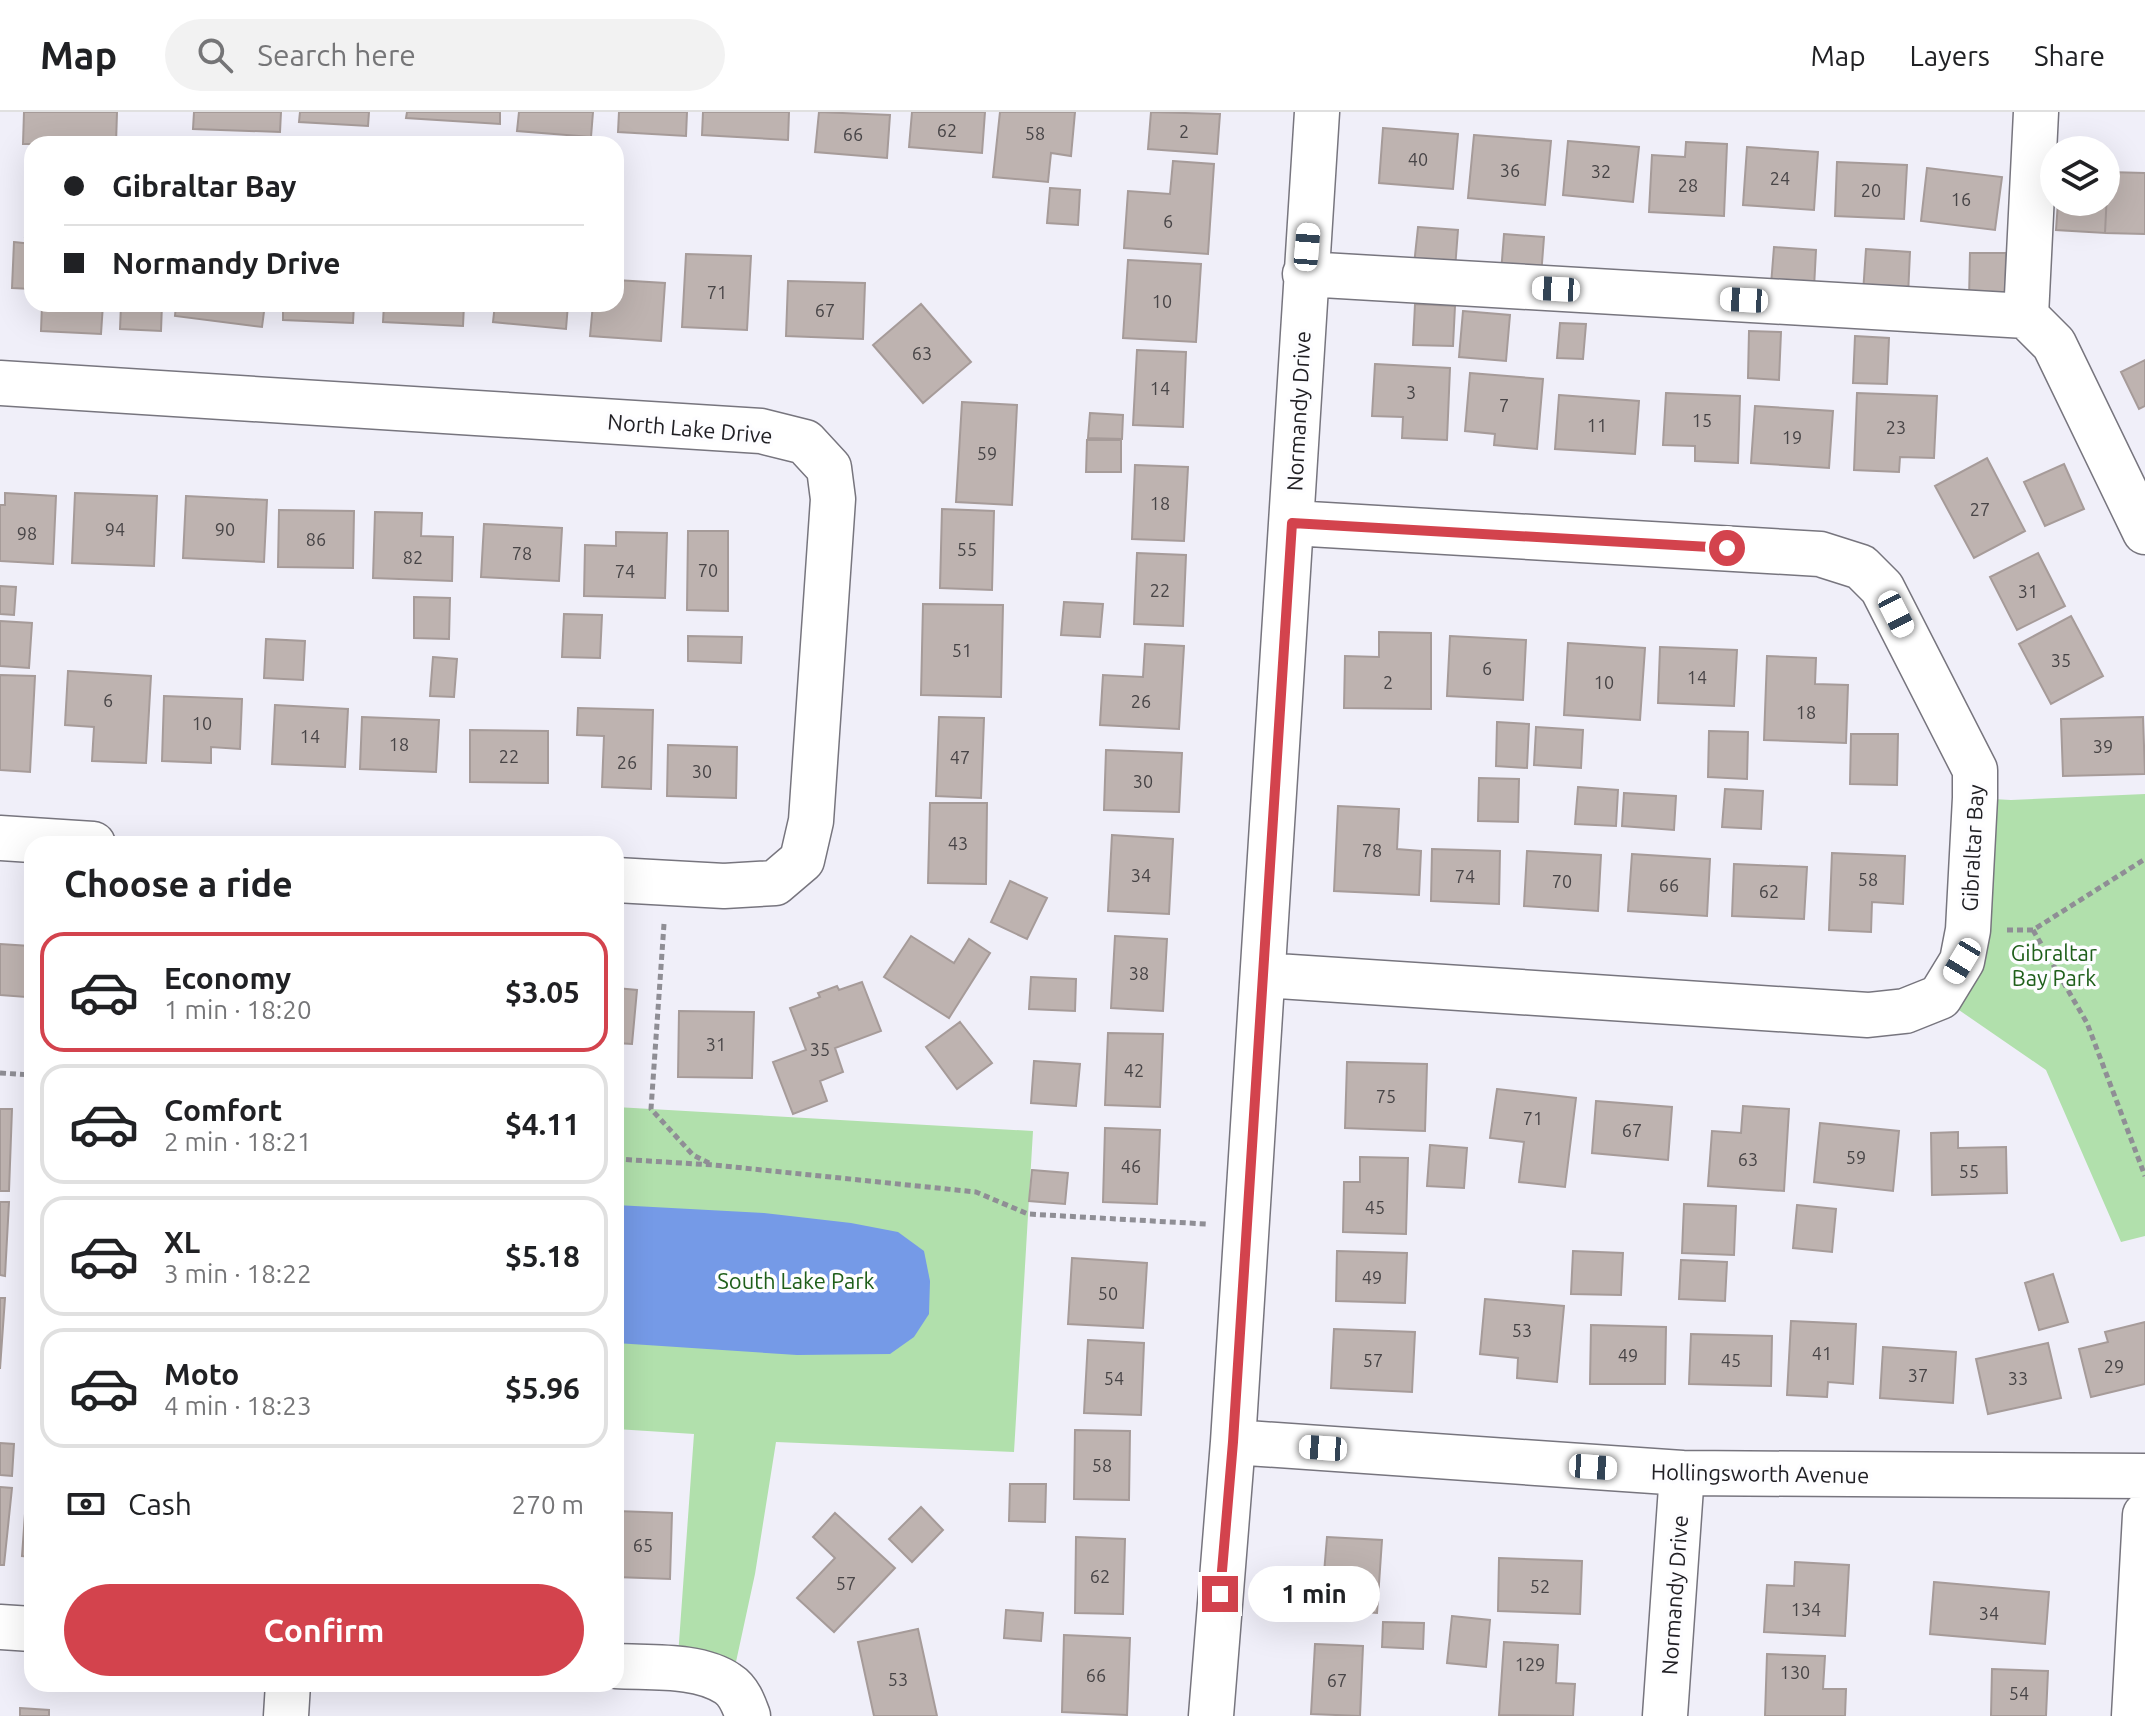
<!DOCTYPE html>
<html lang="en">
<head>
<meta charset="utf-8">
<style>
	body { margin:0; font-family:Ubuntu,sans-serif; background:#f2f2f2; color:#202124; height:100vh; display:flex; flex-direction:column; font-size:30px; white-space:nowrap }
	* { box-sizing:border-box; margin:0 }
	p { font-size:26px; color:#757577 }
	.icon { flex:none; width:44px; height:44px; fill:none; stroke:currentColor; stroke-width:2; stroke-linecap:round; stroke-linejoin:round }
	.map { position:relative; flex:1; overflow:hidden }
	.drawer { position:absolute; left:24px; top:724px; width:600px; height:856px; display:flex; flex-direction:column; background:#fff; border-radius:24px; box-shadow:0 8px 32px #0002 }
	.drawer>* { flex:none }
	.guide { position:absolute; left:24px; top:24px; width:600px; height:176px; border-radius:24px; box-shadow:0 8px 32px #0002; display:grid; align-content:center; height:176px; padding:0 40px; background:#fff }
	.controls { position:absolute; left:2040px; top:24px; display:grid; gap:16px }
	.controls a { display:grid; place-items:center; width:80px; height:80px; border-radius:50%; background:#fff; box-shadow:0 8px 32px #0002; font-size:40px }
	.end { position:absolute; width:36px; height:36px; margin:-18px; border:10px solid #d3434d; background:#fff; box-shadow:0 0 0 4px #fff }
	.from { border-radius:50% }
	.bubble { position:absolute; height:56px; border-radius:28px; background:#fff; box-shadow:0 8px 32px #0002; font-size:26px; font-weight:600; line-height:56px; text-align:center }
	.car { position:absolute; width:24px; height:48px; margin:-24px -12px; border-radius:10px; box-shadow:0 0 6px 2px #0007; background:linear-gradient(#fff 24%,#345 0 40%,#fff 0 76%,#345 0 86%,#fff 0) }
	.guide b { display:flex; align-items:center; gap:28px; height:76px; font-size:30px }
	.guide b+b { border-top:2px solid #e0e0e0 }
	.guide i { width:20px; height:20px; background:#202124 }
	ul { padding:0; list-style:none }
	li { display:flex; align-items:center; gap:24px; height:120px; margin:0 16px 12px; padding:0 24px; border:4px solid #e0e0e0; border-radius:24px }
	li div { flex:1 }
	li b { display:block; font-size:30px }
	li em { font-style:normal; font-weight:600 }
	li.active { border-color:#d3434d }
	li>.icon { width:72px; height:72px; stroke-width:1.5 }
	h2 { padding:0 40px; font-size:36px; line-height:96px }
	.pay { display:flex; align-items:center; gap:20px; height:88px; padding:0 40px; font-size:30px }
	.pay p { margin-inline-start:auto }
	.button { display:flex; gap:16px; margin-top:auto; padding:16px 40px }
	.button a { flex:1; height:92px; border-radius:48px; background:#d3434d; color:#fff; font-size:32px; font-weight:600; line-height:92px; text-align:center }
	header { display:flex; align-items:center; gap:48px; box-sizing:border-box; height:112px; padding:0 40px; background:#fff; border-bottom:2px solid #e0e0e0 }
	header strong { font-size:38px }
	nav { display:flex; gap:44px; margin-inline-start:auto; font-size:28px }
	.search { width:560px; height:72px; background:#f2f2f2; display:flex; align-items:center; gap:20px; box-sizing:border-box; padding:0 28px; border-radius:44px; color:#757577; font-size:30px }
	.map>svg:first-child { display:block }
	.green { fill:#b1e0ac }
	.water { fill:#759ae7 }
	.building { fill:#beb3b0; stroke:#a69b99; stroke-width:2 }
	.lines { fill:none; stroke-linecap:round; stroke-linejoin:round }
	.minor-casing { stroke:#77757e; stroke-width:47 }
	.path { stroke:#8f8e95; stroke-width:5; stroke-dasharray:6 4; stroke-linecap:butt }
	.minor { stroke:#fff; stroke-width:44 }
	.route { stroke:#d3434d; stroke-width:10 }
	.labels { text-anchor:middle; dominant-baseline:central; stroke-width:7; stroke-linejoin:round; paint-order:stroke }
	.number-label { font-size:18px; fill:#484547 }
	.street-label { font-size:22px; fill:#212024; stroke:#fdfdff }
	.park-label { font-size:22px; fill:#1f5f1a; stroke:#fdfdff }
</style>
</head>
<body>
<header>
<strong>Map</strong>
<div class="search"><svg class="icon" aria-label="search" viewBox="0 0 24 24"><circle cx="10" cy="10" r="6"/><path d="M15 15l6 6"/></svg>Search here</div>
<nav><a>Map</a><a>Layers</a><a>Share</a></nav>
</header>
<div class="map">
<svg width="2145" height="1604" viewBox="0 0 2145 1604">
	<rect width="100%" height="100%" fill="#f0eff9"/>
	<path class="green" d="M2145 682V1124L2121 1130 2046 958 1940 885 1975 686 2011 688Z
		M616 995 1033 1019 1014 1340 776 1330 755 1462 731 1573 677 1558 694 1322 616 1317Z"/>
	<path class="water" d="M616 1093 764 1101 851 1111 898 1120 924 1139 930 1169 929 1202 914 1225 890 1242 797 1243 616 1231Z"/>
	<path class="building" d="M24 0H117L116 32H23Z
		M194 0H281L280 20 193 17Z
		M300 0H369L368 14 299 10Z
		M407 0H500V12L406 6Z
		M519 0H593L591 25 517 19Z
		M619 0H687L686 24 618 20Z
		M703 0H789L788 28 702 23Z
		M819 0 890 3 887 46 815 40Z
		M912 0H985L982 41 909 35Z
		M1000 0H1075L1071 44 1051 41 1048 70 993 65Z
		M1151 0 1220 2 1217 42 1148 37Z
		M1383 16 1458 22 1453 77 1379 71Z
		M1474 23 1551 29 1545 93 1468 86Z
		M354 27 395 30 394 32H353Z
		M1568 29 1639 35 1633 90 1563 83Z
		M1686 30 1727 32 1724 104 1649 100 1652 43 1685 45Z
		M1747 35 1818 40 1814 98 1743 93Z
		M1173 49 1214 52 1208 142 1124 136 1128 79 1170 82Z
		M1837 50 1907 53 1904 107 1835 104Z
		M30 54 32 55V125H25Z
		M1927 56 2002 65 1995 118 1921 109Z
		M2106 59 2108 60 2105 121 2056 118 2058 90H2106Z
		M2108 60 2145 61V122L2105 121Z
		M1050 76 1080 78 1078 113 1047 111Z
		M1418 115 1458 118 1455 157 1414 153Z
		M1504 122 1544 125 1541 164 1501 161Z
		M14 130 32 132V177L12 176Z
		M1774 135 1816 138 1814 176 1771 173Z
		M1866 137 1910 140 1908 184 1863 181Z
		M1970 141H2006L2005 188 1969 187Z
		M686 142 751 144 747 218 682 215Z
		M1128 148 1201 152 1196 230 1123 226Z
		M616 168 665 171 661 229 590 224 593 192H616Z
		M788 169 865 171 863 227 786 224Z
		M42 192H103L101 222 41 219Z
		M121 192H162L161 219 120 217Z
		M176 192H265L262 215 175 204Z
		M283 192H354L353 211 283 208Z
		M384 192H464L463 214 383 210Z
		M495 192H568L566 217 493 210Z
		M921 192 971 250 923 291 873 233Z
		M1415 192 1455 194 1453 234 1413 233Z
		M1463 199 1510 203 1506 249 1459 245Z
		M1560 211 1586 212 1583 247 1557 246Z
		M1749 219 1781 220 1779 268 1748 266Z
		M1855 224 1889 226 1887 272 1853 271Z
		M1137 238 1186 240 1183 315 1133 313Z
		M2145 248V294L2139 297 2121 260Z
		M1375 252 1450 256 1447 328 1402 326 1403 305 1372 304Z
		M1470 261 1543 267 1537 337 1494 333 1495 322 1465 319Z
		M1666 281 1740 284 1738 351 1695 349V334L1663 333Z
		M1857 281 1937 284 1934 346 1900 345 1899 360 1854 358Z
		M1559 283 1639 289 1635 342 1555 337Z
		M962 290 1017 293 1012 393 956 390Z
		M1755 294 1833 299 1829 356 1751 351Z
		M1090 301 1123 303 1122 327 1088 326Z
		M1087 328H1121V360H1086Z
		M1987 346 2025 419 1974 446 1935 374Z
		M2064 352 2084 397 2045 414 2024 370Z
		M1135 353 1188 355 1184 429 1132 427Z
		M5 381 56 384 53 452 0 449V393H5Z
		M75 381 157 384 154 454 72 451Z
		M186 384 267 388 264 450 183 446Z
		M942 397 994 399 992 478 940 476Z
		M279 398 354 399 353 456 278 455Z
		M375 400 422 401 421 424 453 425 452 469 373 466Z
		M484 412 562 416 559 469 481 465Z
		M688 419H728V499L687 498Z
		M616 420 667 421 665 486 584 484 585 433 616 434Z
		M1137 441 1186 443 1183 514 1134 512Z
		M2038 441 2065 494 2017 518 1990 465Z
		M0 474 16 475 14 503 0 502Z
		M414 485 450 486 449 527 414 526Z
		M1064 490 1103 492 1100 525 1061 523Z
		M923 492 1003 493 1001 585 921 583Z
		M564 502 602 503 600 546 562 545Z
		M2071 504 2103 564 2051 592 2019 532Z
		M0 509 32 511 29 556 0 554Z
		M1379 520 1431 521V597L1344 596 1345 544 1379 545Z
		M688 524 742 525 741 551 688 549Z
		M1450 524 1526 528 1523 588 1447 584Z
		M266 527 305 529 303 568 264 566Z
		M1568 531 1645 536 1640 608 1564 603Z
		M1145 532 1184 534 1179 617 1100 613 1103 563 1143 565Z
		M1660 535 1737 538 1734 594 1658 591Z
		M1767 544 1816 546 1815 572 1848 573 1846 631 1764 628Z
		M433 545 457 547 454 585 430 584Z
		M68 559 151 564 146 651 92 649 94 615 65 613Z
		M0 563 35 564 30 660 0 658Z
		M164 584 242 587 240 637 211 635V651L162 649Z
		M275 593 348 597 345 655 272 652Z
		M578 596 653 598 651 677 602 675 604 624 577 623Z
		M362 605 439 608 436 660 360 657Z
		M939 605 984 606 981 686 936 684Z
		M2143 605 2145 662 2063 664 2061 607Z
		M1497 610 1529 612 1527 656 1496 654Z
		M1536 615 1583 618 1581 656 1534 653Z
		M470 618 548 619V671L470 670Z
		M1709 619 1748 620 1747 667 1708 665Z
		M1851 622H1898L1897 673 1850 672Z
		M668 633 737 635 736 686 667 684Z
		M1106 638 1182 641 1179 700 1104 698Z
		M1479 666 1519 667 1518 710 1478 709Z
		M1578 675 1618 678 1616 714 1575 712Z
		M1725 677 1763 679 1761 717 1722 715Z
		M1624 681 1676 684 1674 718 1622 714Z
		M930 691H987L986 772 928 771Z
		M1338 694 1399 697 1397 737 1421 739 1419 783 1334 779Z
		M1112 723 1173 727 1169 802 1108 799Z
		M1432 737 1500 739 1499 792 1431 789Z
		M1527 739 1601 743 1598 799 1524 794Z
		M1832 741 1905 744 1903 792 1872 790 1871 820 1829 818Z
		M1632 742 1710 747 1707 804 1628 799Z
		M1734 752 1807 755 1804 807 1732 804Z
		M1010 769 1047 786 1027 827 991 810Z
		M911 824 954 851 969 827 990 841 949 906 884 865Z
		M1115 824 1167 827 1163 899 1111 896Z
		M0 832 30 834 26 885 0 883Z
		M1031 865 1076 867 1075 899 1029 897Z
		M862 870 881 919 835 936 843 960 820 969 827 989 793 1002 773 950 806 938 790 896 820 885 818 881 837 874 839 878Z
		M616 876 637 878 632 932 616 931Z
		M679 899 754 900 752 966 678 965Z
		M960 910 992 951 957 977 926 935Z
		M1108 921 1163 922 1160 995 1105 993Z
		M1034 949 1080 952 1076 994 1031 991Z
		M1347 950 1427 952 1425 1019 1345 1016Z
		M1497 977 1576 986 1565 1075 1519 1070 1524 1030 1490 1026Z
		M1596 989 1672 995 1668 1048 1592 1041Z
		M1743 994 1789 997 1784 1079 1708 1074 1712 1019 1741 1021Z
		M0 997H12L9 1079H0Z
		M1820 1011 1899 1019 1893 1079 1814 1070Z
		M1105 1016 1160 1018 1157 1092 1103 1090Z
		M1958 1020V1036L2006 1035 2007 1081 1932 1083 1931 1021Z
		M1430 1033 1467 1036 1464 1076 1427 1074Z
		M1360 1045 1408 1046 1406 1122 1343 1120 1344 1070H1360Z
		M1032 1058 1068 1061 1065 1092 1029 1089Z
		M0 1090H9L5 1164 0 1163Z
		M1684 1092 1736 1094 1734 1143 1682 1141Z
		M1797 1093 1836 1097 1832 1140 1793 1136Z
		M1337 1139 1407 1141 1405 1191 1336 1189Z
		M1573 1139 1623 1141 1621 1183 1571 1182Z
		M1072 1146 1147 1151 1143 1216 1068 1212Z
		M1681 1148 1727 1150 1725 1189 1679 1187Z
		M2053 1162 2068 1210 2039 1218 2025 1171Z
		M0 1186H5L0 1257Z
		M1485 1187 1564 1194 1557 1270 1517 1266 1518 1246 1480 1242Z
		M1791 1209 1856 1212 1853 1272 1828 1270 1827 1285 1787 1283Z
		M2145 1210V1272L2091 1285 2079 1237 2108 1230 2105 1220Z
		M1591 1213 1666 1215 1665 1272H1590Z
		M1334 1217 1415 1220 1412 1280 1331 1276Z
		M1691 1222 1772 1224 1771 1274 1689 1272Z
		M1088 1228 1144 1231 1141 1303 1084 1301Z
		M2048 1231 2061 1286 1988 1302 1976 1247Z
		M1883 1235 1956 1240 1953 1291 1880 1286Z
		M1075 1318 1130 1319 1129 1388 1074 1387Z
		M0 1331 14 1332 12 1364 0 1363Z
		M1010 1372H1046L1045 1410 1009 1409Z
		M0 1375 12 1376 4 1453H0Z
		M921 1395 943 1418 912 1450 889 1427Z
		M616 1399 672 1401 670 1467 616 1465Z
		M835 1401 895 1456 834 1520 797 1486 835 1446 813 1425Z
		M25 1402H32V1445L22 1444Z
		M1076 1425 1125 1427 1123 1502 1075 1501Z
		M1327 1425 1382 1428 1377 1501 1321 1497Z
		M1499 1446 1582 1449 1580 1502 1498 1499Z
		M1795 1450 1849 1453 1845 1524 1764 1520 1767 1473 1794 1474Z
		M1934 1470 2049 1480 2045 1532 1930 1522Z
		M1006 1498 1043 1501 1041 1529 1004 1526Z
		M1452 1504 1490 1508 1486 1555 1447 1551Z
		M1383 1510 1424 1511 1423 1537 1382 1535Z
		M918 1517 937 1604H874L858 1530Z
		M1064 1523 1130 1526 1127 1603 1062 1600Z
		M1504 1530 1558 1533 1556 1571 1575 1572 1573 1604 1499 1603Z
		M1315 1532 1363 1534 1360 1604 1311 1602Z
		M1767 1542 1825 1544 1823 1577H1846L1845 1604H1765Z
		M1992 1557 2048 1559 2046 1604H1991Z
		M20 1596 49 1598V1604H20Z"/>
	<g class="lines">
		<g class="minor-casing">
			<path id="minor" d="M2036 0 2026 204 2054 232 2145 420
				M1305 162 2026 204
				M0 271 761 319 805 330 829 356 833 387 811 709 802 748 775 771 724 774 616 768
				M0 726 93 732
				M1263 863 1868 903 1905 899 1940 885 1962 849 1968 818 1975 686V658L1882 476 1861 455 1820 442 1292 411
				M1233 1330 1682 1361 2145 1364
				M0 1515 32 1517
				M616 1554C651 1556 699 1552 728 1572 739 1579 744 1593 748 1604
				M286 1604 288 1572
				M1211 1604 1233 1330 1317 0
				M1665 1604 1682 1361
				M2134 1604 2145 1403"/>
		</g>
		<path class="path" d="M664 812 651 997 693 1043 709 1051
			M2007 818H2033L2145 747
			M2033 818 2087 911 2145 1064
			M0 961 32 963
			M616 1047 714 1053 976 1080 1028 1102 1206 1112"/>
		<use href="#minor" class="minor"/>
	</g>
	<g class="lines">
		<path class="route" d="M1220 1482 1233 1330 1292 411 1727 436"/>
	</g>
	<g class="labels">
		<g class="number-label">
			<text x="947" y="18">62</text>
			<text x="1184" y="19">2</text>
			<text x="1035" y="21">58</text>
			<text x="853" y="22">66</text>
			<text x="1418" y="47">40</text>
			<text x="1510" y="58">36</text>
			<text x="1601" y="59">32</text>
			<text x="1780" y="66">24</text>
			<text x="1688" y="73">28</text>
			<text x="1871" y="78">20</text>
			<text x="1961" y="87">16</text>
			<text x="1168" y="109">6</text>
			<text x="717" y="180">71</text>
			<text x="1162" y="189">10</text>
			<text x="825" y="198">67</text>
			<text x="922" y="241">63</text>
			<text x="1160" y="276">14</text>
			<text x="1411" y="280">3</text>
			<text x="1504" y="293">7</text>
			<text x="1702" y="308">15</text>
			<text x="1597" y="313">11</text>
			<text x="1896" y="315">23</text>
			<text x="1792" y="325">19</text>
			<text x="987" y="341">59</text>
			<text x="1160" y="391">18</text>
			<text x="1980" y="397">27</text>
			<text x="115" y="417">94</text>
			<text x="225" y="417">90</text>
			<text x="27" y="421">98</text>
			<text x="316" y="427">86</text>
			<text x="967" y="437">55</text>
			<text x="522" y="441">78</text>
			<text x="413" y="445">82</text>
			<text x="708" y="458">70</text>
			<text x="625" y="459">74</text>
			<text x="1160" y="478">22</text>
			<text x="2028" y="479">31</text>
			<text x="962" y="538">51</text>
			<text x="2061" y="548">35</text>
			<text x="1487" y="556">6</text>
			<text x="1697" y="565">14</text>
			<text x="1388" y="570">2</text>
			<text x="1604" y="570">10</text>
			<text x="108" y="588">6</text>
			<text x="1141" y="589">26</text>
			<text x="1806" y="600">18</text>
			<text x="202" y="611">10</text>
			<text x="310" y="624">14</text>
			<text x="399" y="632">18</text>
			<text x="2103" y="634">39</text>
			<text x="509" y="644">22</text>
			<text x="960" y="645">47</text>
			<text x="627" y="650">26</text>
			<text x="702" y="659">30</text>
			<text x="1143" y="669">30</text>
			<text x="958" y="731">43</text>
			<text x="1372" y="738">78</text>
			<text x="1141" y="763">34</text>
			<text x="1465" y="764">74</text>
			<text x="1868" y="767">58</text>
			<text x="1562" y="769">70</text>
			<text x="1669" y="773">66</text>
			<text x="1769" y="779">62</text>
			<text x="1139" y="861">38</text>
			<text x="716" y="932">31</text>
			<text x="820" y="937">35</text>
			<text x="1134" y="958">42</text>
			<text x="1386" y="984">75</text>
			<text x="1533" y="1006">71</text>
			<text x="1632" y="1018">67</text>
			<text x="1856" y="1045">59</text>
			<text x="1748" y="1047">63</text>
			<text x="1131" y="1054">46</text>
			<text x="1969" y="1059">55</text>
			<text x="1375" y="1095">45</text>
			<text x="1372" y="1165">49</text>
			<text x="1108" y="1181">50</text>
			<text x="1522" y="1218">53</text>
			<text x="1822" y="1241">41</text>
			<text x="1628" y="1243">49</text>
			<text x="1373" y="1248">57</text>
			<text x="1731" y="1248">45</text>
			<text x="2114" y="1254">29</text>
			<text x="1918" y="1263">37</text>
			<text x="1114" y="1266">54</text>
			<text x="2018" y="1266">33</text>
			<text x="1102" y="1353">58</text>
			<text x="643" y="1433">65</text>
			<text x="1100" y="1464">62</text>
			<text x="846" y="1471">57</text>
			<text x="1540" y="1474">52</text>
			<text x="1806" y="1497">134</text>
			<text x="1989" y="1501">34</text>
			<text x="1530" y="1552">129</text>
			<text x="1795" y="1560">130</text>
			<text x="1096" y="1563">66</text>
			<text x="898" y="1567">53</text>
			<text x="1337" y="1568">67</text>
			<text x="2019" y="1581">54</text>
		</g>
		<g class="street-label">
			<text transform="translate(1298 299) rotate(-87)">Normandy Drive</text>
			<text transform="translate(690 316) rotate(5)">North Lake Drive</text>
			<text transform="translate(1972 736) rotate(-87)">Gibraltar Bay</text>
			<text transform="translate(1760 1361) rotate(1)">Hollingsworth Avenue</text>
			<text transform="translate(1674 1483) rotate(-86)">Normandy Drive</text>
		</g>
		<g class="park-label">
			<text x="2054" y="840">Gibraltar<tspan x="2054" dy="25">Bay Park</tspan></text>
			<text x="796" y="1168">South Lake Park</text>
		</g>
	</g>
</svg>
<div class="controls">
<a><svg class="icon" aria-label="layers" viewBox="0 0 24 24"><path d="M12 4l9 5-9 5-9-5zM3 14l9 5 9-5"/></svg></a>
</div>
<i class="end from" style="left:1727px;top:436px"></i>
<i class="end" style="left:1220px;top:1482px"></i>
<div class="bubble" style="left:1248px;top:1454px;width:132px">1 min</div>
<i class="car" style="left:1307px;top:135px;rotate:5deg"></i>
<i class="car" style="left:1556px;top:177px;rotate:273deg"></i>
<i class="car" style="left:1744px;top:188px;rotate:273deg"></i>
<i class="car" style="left:1896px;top:502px;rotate:153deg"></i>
<i class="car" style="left:1962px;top:849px;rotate:211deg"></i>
<i class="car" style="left:1323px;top:1336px;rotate:274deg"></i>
<i class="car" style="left:1593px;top:1355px;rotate:94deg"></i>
<div class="guide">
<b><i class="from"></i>Gibraltar Bay</b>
<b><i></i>Normandy Drive</b>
</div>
<section class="drawer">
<h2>Choose a ride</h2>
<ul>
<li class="active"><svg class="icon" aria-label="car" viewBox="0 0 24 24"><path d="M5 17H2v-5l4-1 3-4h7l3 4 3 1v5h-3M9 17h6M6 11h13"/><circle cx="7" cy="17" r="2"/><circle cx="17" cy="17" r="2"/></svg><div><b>Economy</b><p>1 min · 18:20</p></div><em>$3.05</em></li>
<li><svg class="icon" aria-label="car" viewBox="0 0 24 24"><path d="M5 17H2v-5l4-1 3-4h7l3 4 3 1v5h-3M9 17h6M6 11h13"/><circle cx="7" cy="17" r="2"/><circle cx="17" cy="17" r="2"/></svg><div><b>Comfort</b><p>2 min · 18:21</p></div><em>$4.11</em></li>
<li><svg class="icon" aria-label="car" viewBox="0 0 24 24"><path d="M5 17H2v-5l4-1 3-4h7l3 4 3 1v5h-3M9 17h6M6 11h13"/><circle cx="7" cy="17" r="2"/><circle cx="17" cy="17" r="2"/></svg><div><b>XL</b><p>3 min · 18:22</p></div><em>$5.18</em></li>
<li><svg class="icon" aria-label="car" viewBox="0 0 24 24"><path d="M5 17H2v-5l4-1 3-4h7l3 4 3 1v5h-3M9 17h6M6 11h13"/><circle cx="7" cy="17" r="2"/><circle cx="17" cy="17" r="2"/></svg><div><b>Moto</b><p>4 min · 18:23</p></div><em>$5.96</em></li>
</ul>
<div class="pay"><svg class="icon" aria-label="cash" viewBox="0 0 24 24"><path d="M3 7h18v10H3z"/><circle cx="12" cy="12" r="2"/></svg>Cash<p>270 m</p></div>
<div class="button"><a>Confirm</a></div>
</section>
</div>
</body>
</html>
